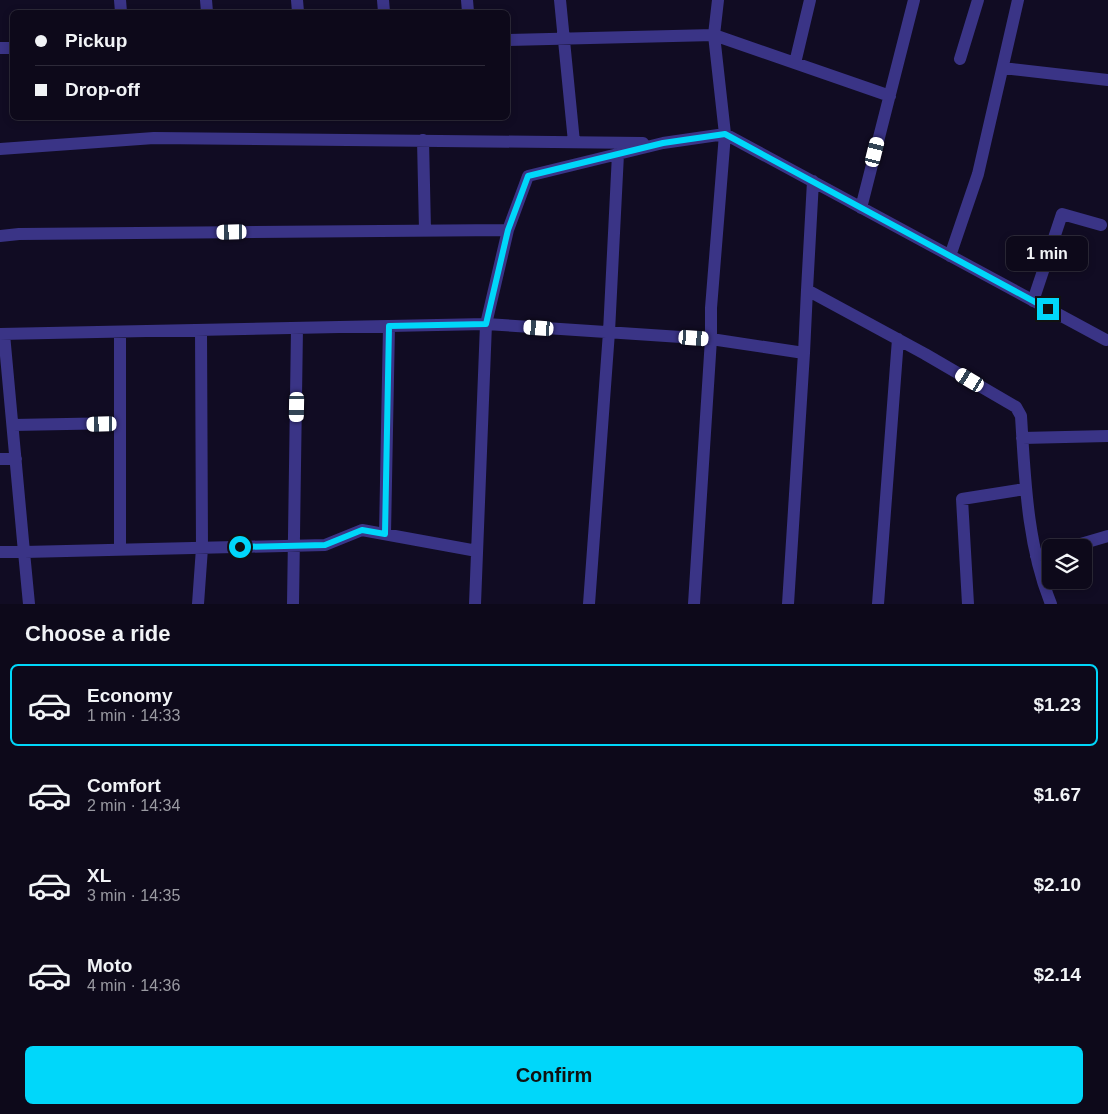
<!DOCTYPE html>
<html lang="en">
<head>
<meta charset="utf-8">
<style>
	body { margin:0; font-family:Helvetica,sans-serif; background:#161223; color:#f1f3f6; height:100vh; display:flex; flex-direction:column; font-size:19px; white-space:nowrap }
	* { box-sizing:border-box; margin:0 }
	p { font-size:16px; color:#9a9aa2 }
	.icon { flex:none; width:28px; height:28px; fill:none; stroke:currentColor; stroke-width:2; stroke-linecap:round; stroke-linejoin:round }
	.map { position:relative; height:604px; overflow:hidden }
	.drawer { display:flex; flex-direction:column; background:#0d091a; flex:1 }
	.drawer>* { flex:none }
	.banner { position:absolute; left:10px; top:10px; width:500px; height:110px; border-radius:8px; box-shadow:0 2px 8px #0003,0 0 0 1px #2d2a39; display:grid; align-content:center; height:110px; padding:0 25px; background:#0d091a }
	.buttons { position:absolute; left:1042px; top:539px; display:grid; gap:10px }
	.buttons a { display:grid; place-items:center; width:50px; height:50px; border-radius:8px; background:#0d091a; box-shadow:0 2px 8px #0003,0 0 0 1px #2d2a39; font-size:25px }
	.end { position:absolute; width:22px; height:22px; margin:-11px; border:6px solid #00d7fa; background:#111; box-shadow:0 0 0 2px #111 }
	.from { border-radius:50% }
	.bubble { position:absolute; height:35px; border-radius:8px; background:#0d091a; box-shadow:0 2px 8px #0003,0 0 0 1px #2d2a39; font-size:16px; font-weight:800; line-height:35px; text-align:center }
	.car { position:absolute; width:15px; height:30px; margin:-15px -8px; border-radius:6px; box-shadow:0 0 4px 1px #0007; background:linear-gradient(#fff 24%,#345 0 40%,#fff 0 76%,#345 0 86%,#fff 0) }
	.banner b { display:flex; align-items:center; gap:18px; height:48px; font-size:19px }
	.banner b+b { border-top:1px solid #2d2a39 }
	.banner i { width:12px; height:12px; background:#f1f3f6 }
	ul { padding:0; list-style:none }
	li { display:flex; align-items:center; gap:15px; height:82px; margin:0 10px 8px; padding:0 15px; border:2px solid transparent; border-radius:8px }
	li div { flex:1 }
	li b { display:block; font-size:19px }
	li em { font-style:normal; font-weight:800 }
	li.active { border-color:#00d7fa }
	li>.icon { width:45px; height:45px; stroke-width:1.5 }
	h2 { padding:0 25px; font-size:22px; line-height:60px }
	.cta { display:flex; gap:10px; margin-top:auto; padding:10px 25px }
	.cta a { flex:1; height:58px; border-radius:8px; background:#00d7fa; color:#111; font-size:20px; font-weight:800; line-height:58px; text-align:center }
	.map>svg:first-child { display:block }
	.lines { fill:none; stroke-linecap:round; stroke-linejoin:round }
	.minor { stroke:#3a3486; stroke-width:12 }
	.route { stroke:#00d7fa; stroke-width:6 }
</style>
</head>
<body>
<div class="map">
<svg width="1108" height="604" viewBox="0 0 1108 604">
	<rect width="100%" height="100%" fill="#110c23"/>
	<g class="lines">
		<path class="minor" d="M120 0 121 12
			M206 0 207 12
			M297 0 298 12
			M383 0 384 12
			M467 0 468 12
			M560 0 574 142
			M508 40 714 35 890 96
			M0 48H12
			M960 59 978 0
			M795 63 810 0
			M1003 68 1108 80
			M423 140 425 230
			M0 149 154 138 643 143
			M861 208 914 0
			M0 236 19 234 508 230 528 176 663 143 725 134 1106 340
			M950 256 978 174 1018 0
			M807 290 813 181
			M1033 301 1062 214 1101 225
			M0 334 486 324 711 339 804 353 807 290 925 354 1016 407 1021 416C1025 479 1027 545 1051 604
			M13 425 120 423
			M1022 438 1108 436
			M0 459H16
			M385 534 389 326
			M1067 548 1108 536
			M120 550V332
			M0 552H24L4 334
			M1036 556 1051 552
			M29 604 24 552 325 545 362 530 477 551
			M198 604 202 548 201 330
			M293 604 297 328
			M475 604 486 324 508 230
			M589 604 609 332 618 154
			M694 604 711 339V308L725 134 714 35 718 0
			M788 604 804 353
			M878 604 898 339
			M968 604 962 499 1025 489"/>
	</g>
	<g class="lines">
		<path class="route" d="M240 547 325 545 362 530 385 534 389 326 486 324 508 230 528 176 663 143 725 134 1048 309"/>
	</g>
</svg>
<div class="buttons">
<a><svg class="icon" aria-label="layers" viewBox="0 0 24 24"><path d="M12 4l9 5-9 5-9-5zM3 14l9 5 9-5"/></svg></a>
</div>
<i class="end from" style="left:240px;top:547px"></i>
<i class="end" style="left:1048px;top:309px"></i>
<div class="bubble" style="left:1006px;top:236px;width:82px">1 min</div>
<i class="car" style="left:875px;top:152px;rotate:14deg"></i>
<i class="car" style="left:232px;top:232px;rotate:269deg"></i>
<i class="car" style="left:539px;top:328px;rotate:274deg"></i>
<i class="car" style="left:694px;top:338px;rotate:94deg"></i>
<i class="car" style="left:970px;top:380px;rotate:301deg"></i>
<i class="car" style="left:297px;top:407px;rotate:181deg"></i>
<i class="car" style="left:102px;top:424px;rotate:269deg"></i>
<div class="banner">
<b><i class="from"></i>Pickup</b>
<b><i></i>Drop-off</b>
</div>
</div>
<section class="drawer">
<h2>Choose a ride</h2>
<ul>
<li class="active"><svg class="icon" aria-label="car" viewBox="0 0 24 24"><path d="M5 17H2v-5l4-1 3-4h7l3 4 3 1v5h-3M9 17h6M6 11h13"/><circle cx="7" cy="17" r="2"/><circle cx="17" cy="17" r="2"/></svg><div><b>Economy</b><p>1 min · 14:33</p></div><em>$1.23</em></li>
<li><svg class="icon" aria-label="car" viewBox="0 0 24 24"><path d="M5 17H2v-5l4-1 3-4h7l3 4 3 1v5h-3M9 17h6M6 11h13"/><circle cx="7" cy="17" r="2"/><circle cx="17" cy="17" r="2"/></svg><div><b>Comfort</b><p>2 min · 14:34</p></div><em>$1.67</em></li>
<li><svg class="icon" aria-label="car" viewBox="0 0 24 24"><path d="M5 17H2v-5l4-1 3-4h7l3 4 3 1v5h-3M9 17h6M6 11h13"/><circle cx="7" cy="17" r="2"/><circle cx="17" cy="17" r="2"/></svg><div><b>XL</b><p>3 min · 14:35</p></div><em>$2.10</em></li>
<li><svg class="icon" aria-label="car" viewBox="0 0 24 24"><path d="M5 17H2v-5l4-1 3-4h7l3 4 3 1v5h-3M9 17h6M6 11h13"/><circle cx="7" cy="17" r="2"/><circle cx="17" cy="17" r="2"/></svg><div><b>Moto</b><p>4 min · 14:36</p></div><em>$2.14</em></li>
</ul>
<div class="cta"><a>Confirm</a></div>
</section>
</body>
</html>
